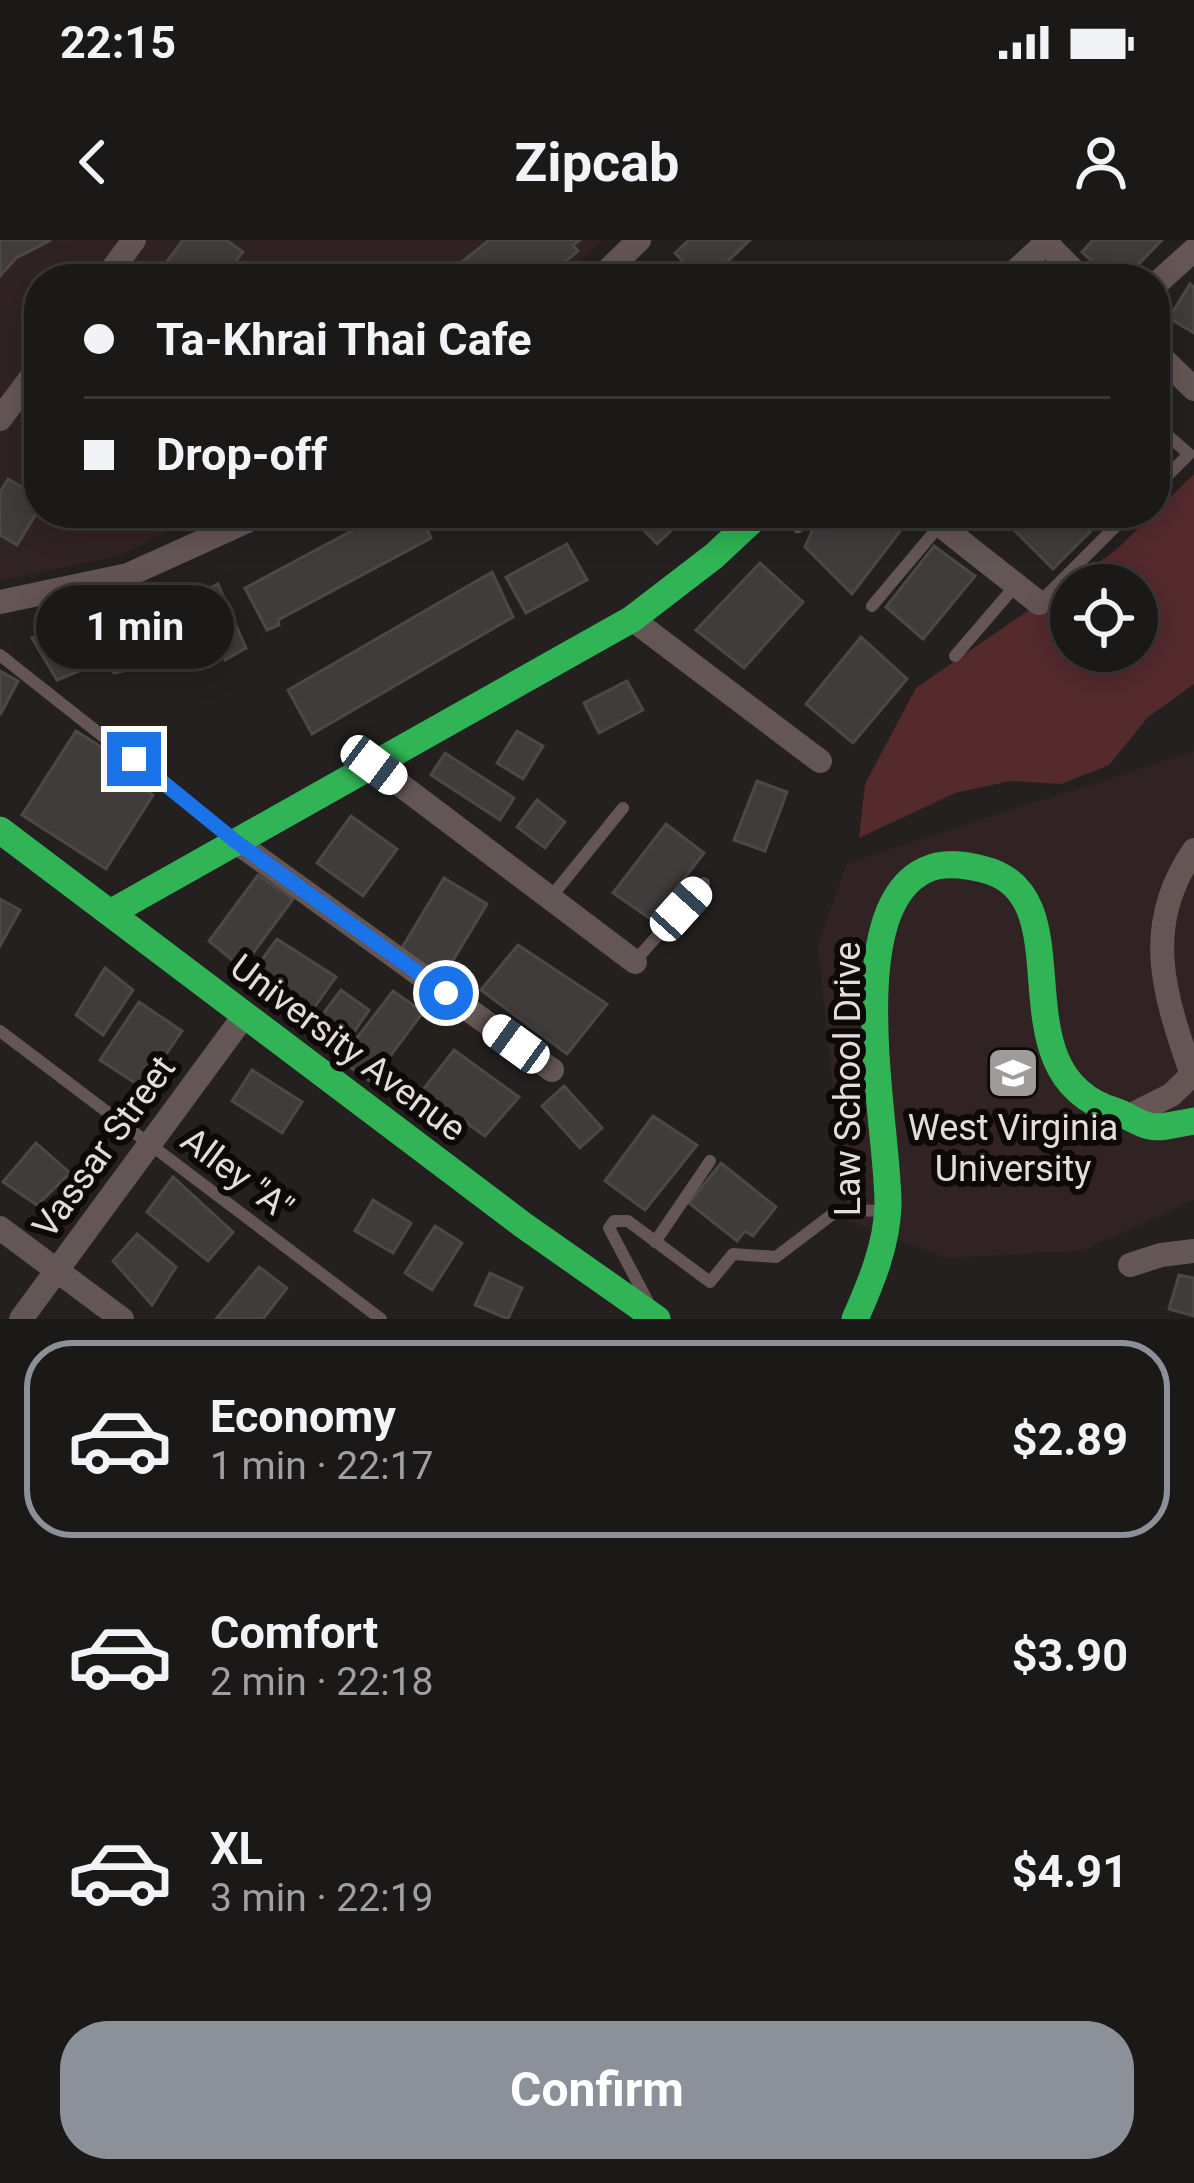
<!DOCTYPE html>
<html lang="en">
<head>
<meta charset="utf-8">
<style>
	body { margin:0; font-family:Roboto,sans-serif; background:#282525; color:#f1f3f6; height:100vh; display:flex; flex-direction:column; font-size:45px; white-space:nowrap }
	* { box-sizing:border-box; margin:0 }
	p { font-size:39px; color:#a0a0a2 }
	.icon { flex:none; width:66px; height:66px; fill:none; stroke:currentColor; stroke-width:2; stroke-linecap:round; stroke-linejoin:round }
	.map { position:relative; height:1079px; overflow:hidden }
	.panel { display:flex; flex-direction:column; background:#1b1818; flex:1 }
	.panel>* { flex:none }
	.hud { position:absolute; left:24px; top:24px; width:1146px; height:264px; border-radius:48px; box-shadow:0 6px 30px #0003,0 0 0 3px #393737; display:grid; align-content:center; height:264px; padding:0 60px; background:#1b1818 }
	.tools { position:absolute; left:1050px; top:324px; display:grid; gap:24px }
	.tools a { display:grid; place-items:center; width:108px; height:108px; border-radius:50%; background:#1b1818; box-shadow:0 6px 30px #0003,0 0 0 3px #393737; font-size:60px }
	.end { position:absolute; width:54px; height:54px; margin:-27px; border:15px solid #1a73e8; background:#fff; box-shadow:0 0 0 6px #fff }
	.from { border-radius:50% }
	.bubble { position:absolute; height:84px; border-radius:42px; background:#1b1818; box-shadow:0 6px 30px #0003,0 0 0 3px #393737; font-size:39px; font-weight:700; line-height:84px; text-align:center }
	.car { position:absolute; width:36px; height:72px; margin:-36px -18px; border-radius:15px; box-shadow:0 0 9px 3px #0007; background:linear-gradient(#fff 24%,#345 0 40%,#fff 0 76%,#345 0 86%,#fff 0) }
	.hud b { display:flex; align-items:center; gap:42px; height:114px; font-size:45px }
	.hud b+b { border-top:3px solid #393737 }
	.hud i { width:30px; height:30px; background:#f1f3f6 }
	ul { padding:21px 0 0; list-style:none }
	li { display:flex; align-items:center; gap:36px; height:198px; margin:0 24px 18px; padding:0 36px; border:6px solid transparent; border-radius:48px }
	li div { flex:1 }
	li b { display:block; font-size:45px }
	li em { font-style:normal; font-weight:700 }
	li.current { border-color:#8c9099 }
	li>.icon { width:108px; height:108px; stroke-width:1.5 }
	.cta { display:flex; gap:24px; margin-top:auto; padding:24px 60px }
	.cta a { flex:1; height:138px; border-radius:48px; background:#8c9099; color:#fff; font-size:48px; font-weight:700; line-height:138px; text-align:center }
	.status { display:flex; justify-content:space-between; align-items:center; height:84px; padding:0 60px; background:#1b1818; direction:ltr }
	.status svg { height:33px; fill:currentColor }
	header { display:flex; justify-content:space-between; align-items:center; height:156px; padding:0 60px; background:#1b1818; font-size:54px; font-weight:700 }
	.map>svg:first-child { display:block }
	.built { fill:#312323 }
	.green { fill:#542a2d; fill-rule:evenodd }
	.building { fill:#403c3c; stroke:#4b4848; stroke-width:3 }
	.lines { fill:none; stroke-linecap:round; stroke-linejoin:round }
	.lane { stroke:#655656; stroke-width:12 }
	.street { stroke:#655656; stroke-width:24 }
	.fast { stroke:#30b455; stroke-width:27 }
	.route { stroke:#1a73e8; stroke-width:15 }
	.labels { text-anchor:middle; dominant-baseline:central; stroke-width:12; stroke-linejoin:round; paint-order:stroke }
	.street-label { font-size:36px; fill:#e3dddd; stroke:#0d0909 }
	.poi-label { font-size:36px; fill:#e3dddd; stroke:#0d0909 }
</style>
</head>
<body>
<div class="status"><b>22:15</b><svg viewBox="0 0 49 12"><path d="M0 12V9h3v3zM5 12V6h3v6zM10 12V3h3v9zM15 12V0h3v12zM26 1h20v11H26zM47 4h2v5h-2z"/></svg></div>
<header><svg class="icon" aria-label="back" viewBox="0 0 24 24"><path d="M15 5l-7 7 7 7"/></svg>Zipcab<svg class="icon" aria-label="person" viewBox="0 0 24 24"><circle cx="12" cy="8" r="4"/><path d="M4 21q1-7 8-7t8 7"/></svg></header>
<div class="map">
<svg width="1194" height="1079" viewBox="0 0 1194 1079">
	<rect width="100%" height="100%" fill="#242020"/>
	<path class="built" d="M0 0H603L560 39H39V273H202L119 316 0 341Z
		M1194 511V960L1082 1011 945 1018 847 980 818 705 847 623Z"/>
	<path class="green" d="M1194 234V444L1148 477 1109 525 1061 544 1010 541 955 553 859 598 865 544 916 448 1116 310ZM1071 345H1137V411H1071Z"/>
	<path class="building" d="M0 0H51L16 18 0 36Z
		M183 0H226L243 12 223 39H154Z
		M489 0H580L573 5 578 11 544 39H441Z
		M689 0H750L709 39H700L675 13Z
		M1093 0H1162L1124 39H1111L1082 12Z
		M1190 44 1194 47V93L1169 78Z
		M8 239 39 257V269L17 305 0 295V252Z
		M385 273H419L431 298 278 380 279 385 267 390 245 348Z
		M639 273H690L657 304 633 279Z
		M845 273H888L904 286 852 354 805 307 813 289 825 291Z
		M1011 273H1109L1053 329 1004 280Z
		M567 304 587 340 526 373 506 337Z
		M934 306 975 336 923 399 886 367Z
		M760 323 803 362 744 428 696 390Z
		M492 332 513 377 312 494 288 450Z
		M218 344 246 408 225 420 188 359Z
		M164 354 187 396 156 412 136 365Z
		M120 373 144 426 114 433 91 382Z
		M67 388 84 429 57 440 32 398Z
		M861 397 907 439 853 503 806 464Z
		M0 431 18 441 0 475Z
		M627 441 643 470 599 493 584 463Z
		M76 491 120 519 113 529 153 555 106 629 22 575Z
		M517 491 543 506 523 539 497 523Z
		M445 513 514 558 500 580 431 535Z
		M757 541 787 552 765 611 734 600Z
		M537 560 565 582 545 608 517 587Z
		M351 576 397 609 363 656 317 623Z
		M666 584 704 613 652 680 613 653Z
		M258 635 293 659 242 728 209 701Z
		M444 638 487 664 440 742 397 716Z
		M0 659 20 670 0 706Z
		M277 699 336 737 311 772 253 732Z
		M518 705 607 764 567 814 481 750Z
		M105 728 133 750 103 795 76 775Z
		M341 750 369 770 337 817 307 795Z
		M393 751 423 772 371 842 340 820Z
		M139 762 182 791 143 848 100 820Z
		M454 810 519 857 485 896 422 851Z
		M252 830 302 862 282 893 232 861Z
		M564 846 602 888 580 908 542 866Z
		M653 876 697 905 645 970 605 941Z
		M36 903 70 933 37 965 3 942Z
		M721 923 776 967 753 996 745 991 737 1001 689 963Z
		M173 937 233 992 208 1021 147 972Z
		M373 960 411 983 393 1013 355 991Z
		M435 986 462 1003 432 1050 405 1033Z
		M137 994 176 1027 152 1065 113 1021Z
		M259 1027 287 1048 263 1079H216Z
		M490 1033 522 1048 508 1079 475 1065Z
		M1179 1035 1194 1038V1076L1169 1069Z"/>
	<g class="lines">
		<path class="lane" d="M1155 184 1189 214 1155 248
			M798 287 818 273
			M1039 363 1129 273
			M872 366 940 285
			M0 415 234 600
			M955 416 1016 345
			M551 657 623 568
			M635 721 704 643
			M0 791 381 1079
			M655 1002 710 921
			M647 1060 609 988 614 981H628L710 1042 733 1014 776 1017 838 970 887 971"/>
		<path class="street" d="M1046 3 1082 39
			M105 39 134 0
			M599 39 639 0
			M1007 39 1049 0
			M1155 45 1194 10
			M1155 111 1194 149
			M0 179 39 127
			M925 273 1039 363
			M0 362 128 335 265 273
			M632 379 820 521
			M374 525 635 722
			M235 601 552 830
			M1131 875 1171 855 1192 835C1164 754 1141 687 1194 610
			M0 988 122 1079
			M1130 1025 1161 1015 1194 1011
			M21 1079 244 776"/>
		<path class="fast" d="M0 590 523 985 657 1079
			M110 673 632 379 714 316 760 273
			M855 1079C871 1043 887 1005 888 965 889 888 835 651 937 626 953 623 966 625 982 629 1090 654 990 833 1115 871 1127 875 1137 883 1149 886 1162 889 1180 883 1194 881"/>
	</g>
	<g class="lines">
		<path class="route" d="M134 519 235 601 446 753"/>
	</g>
	<defs>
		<g id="university-square" transform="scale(2.7)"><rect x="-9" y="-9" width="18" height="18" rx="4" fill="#a09b9b" stroke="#0d0909"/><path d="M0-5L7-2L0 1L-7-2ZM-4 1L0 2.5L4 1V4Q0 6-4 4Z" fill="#fff"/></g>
	</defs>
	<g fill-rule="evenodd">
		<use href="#university-square" x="1013" y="833"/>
	</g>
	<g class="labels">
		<g class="street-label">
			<text transform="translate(348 808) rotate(37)">University Avenue</text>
			<text transform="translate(848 839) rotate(-90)">Law School Drive</text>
			<text transform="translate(104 907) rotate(-54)">Vassar Street</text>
			<text transform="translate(237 934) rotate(37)">Alley "A"</text>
		</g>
		<g class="poi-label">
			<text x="1013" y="888">West Virginia<tspan x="1013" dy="41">University</tspan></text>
		</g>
	</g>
</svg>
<div class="tools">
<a><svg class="icon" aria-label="locate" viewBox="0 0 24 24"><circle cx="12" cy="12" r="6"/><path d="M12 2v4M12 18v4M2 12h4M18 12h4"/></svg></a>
</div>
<i class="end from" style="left:446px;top:753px"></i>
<i class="end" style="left:134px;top:519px"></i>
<div class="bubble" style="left:36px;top:345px;width:198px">1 min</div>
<i class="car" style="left:374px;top:525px;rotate:127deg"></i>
<i class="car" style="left:681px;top:669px;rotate:42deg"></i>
<i class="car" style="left:516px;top:804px;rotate:306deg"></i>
<div class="hud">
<b><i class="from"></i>Ta-Khrai Thai Cafe</b>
<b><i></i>Drop-off</b>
</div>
</div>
<section class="panel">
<ul>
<li class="current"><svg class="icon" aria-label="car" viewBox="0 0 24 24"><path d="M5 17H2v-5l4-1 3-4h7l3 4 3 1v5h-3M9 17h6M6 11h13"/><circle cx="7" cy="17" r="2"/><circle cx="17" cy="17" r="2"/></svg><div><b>Economy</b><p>1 min · 22:17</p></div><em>$2.89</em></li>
<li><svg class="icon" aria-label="car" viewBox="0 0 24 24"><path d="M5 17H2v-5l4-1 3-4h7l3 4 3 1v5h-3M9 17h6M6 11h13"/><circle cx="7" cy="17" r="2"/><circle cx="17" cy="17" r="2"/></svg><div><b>Comfort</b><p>2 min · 22:18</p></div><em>$3.90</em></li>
<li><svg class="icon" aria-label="car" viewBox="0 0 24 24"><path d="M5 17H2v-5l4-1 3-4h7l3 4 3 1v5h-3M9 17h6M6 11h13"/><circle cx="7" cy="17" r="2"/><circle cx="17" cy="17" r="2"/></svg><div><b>XL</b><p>3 min · 22:19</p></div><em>$4.91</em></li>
</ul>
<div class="cta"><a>Confirm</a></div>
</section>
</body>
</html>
